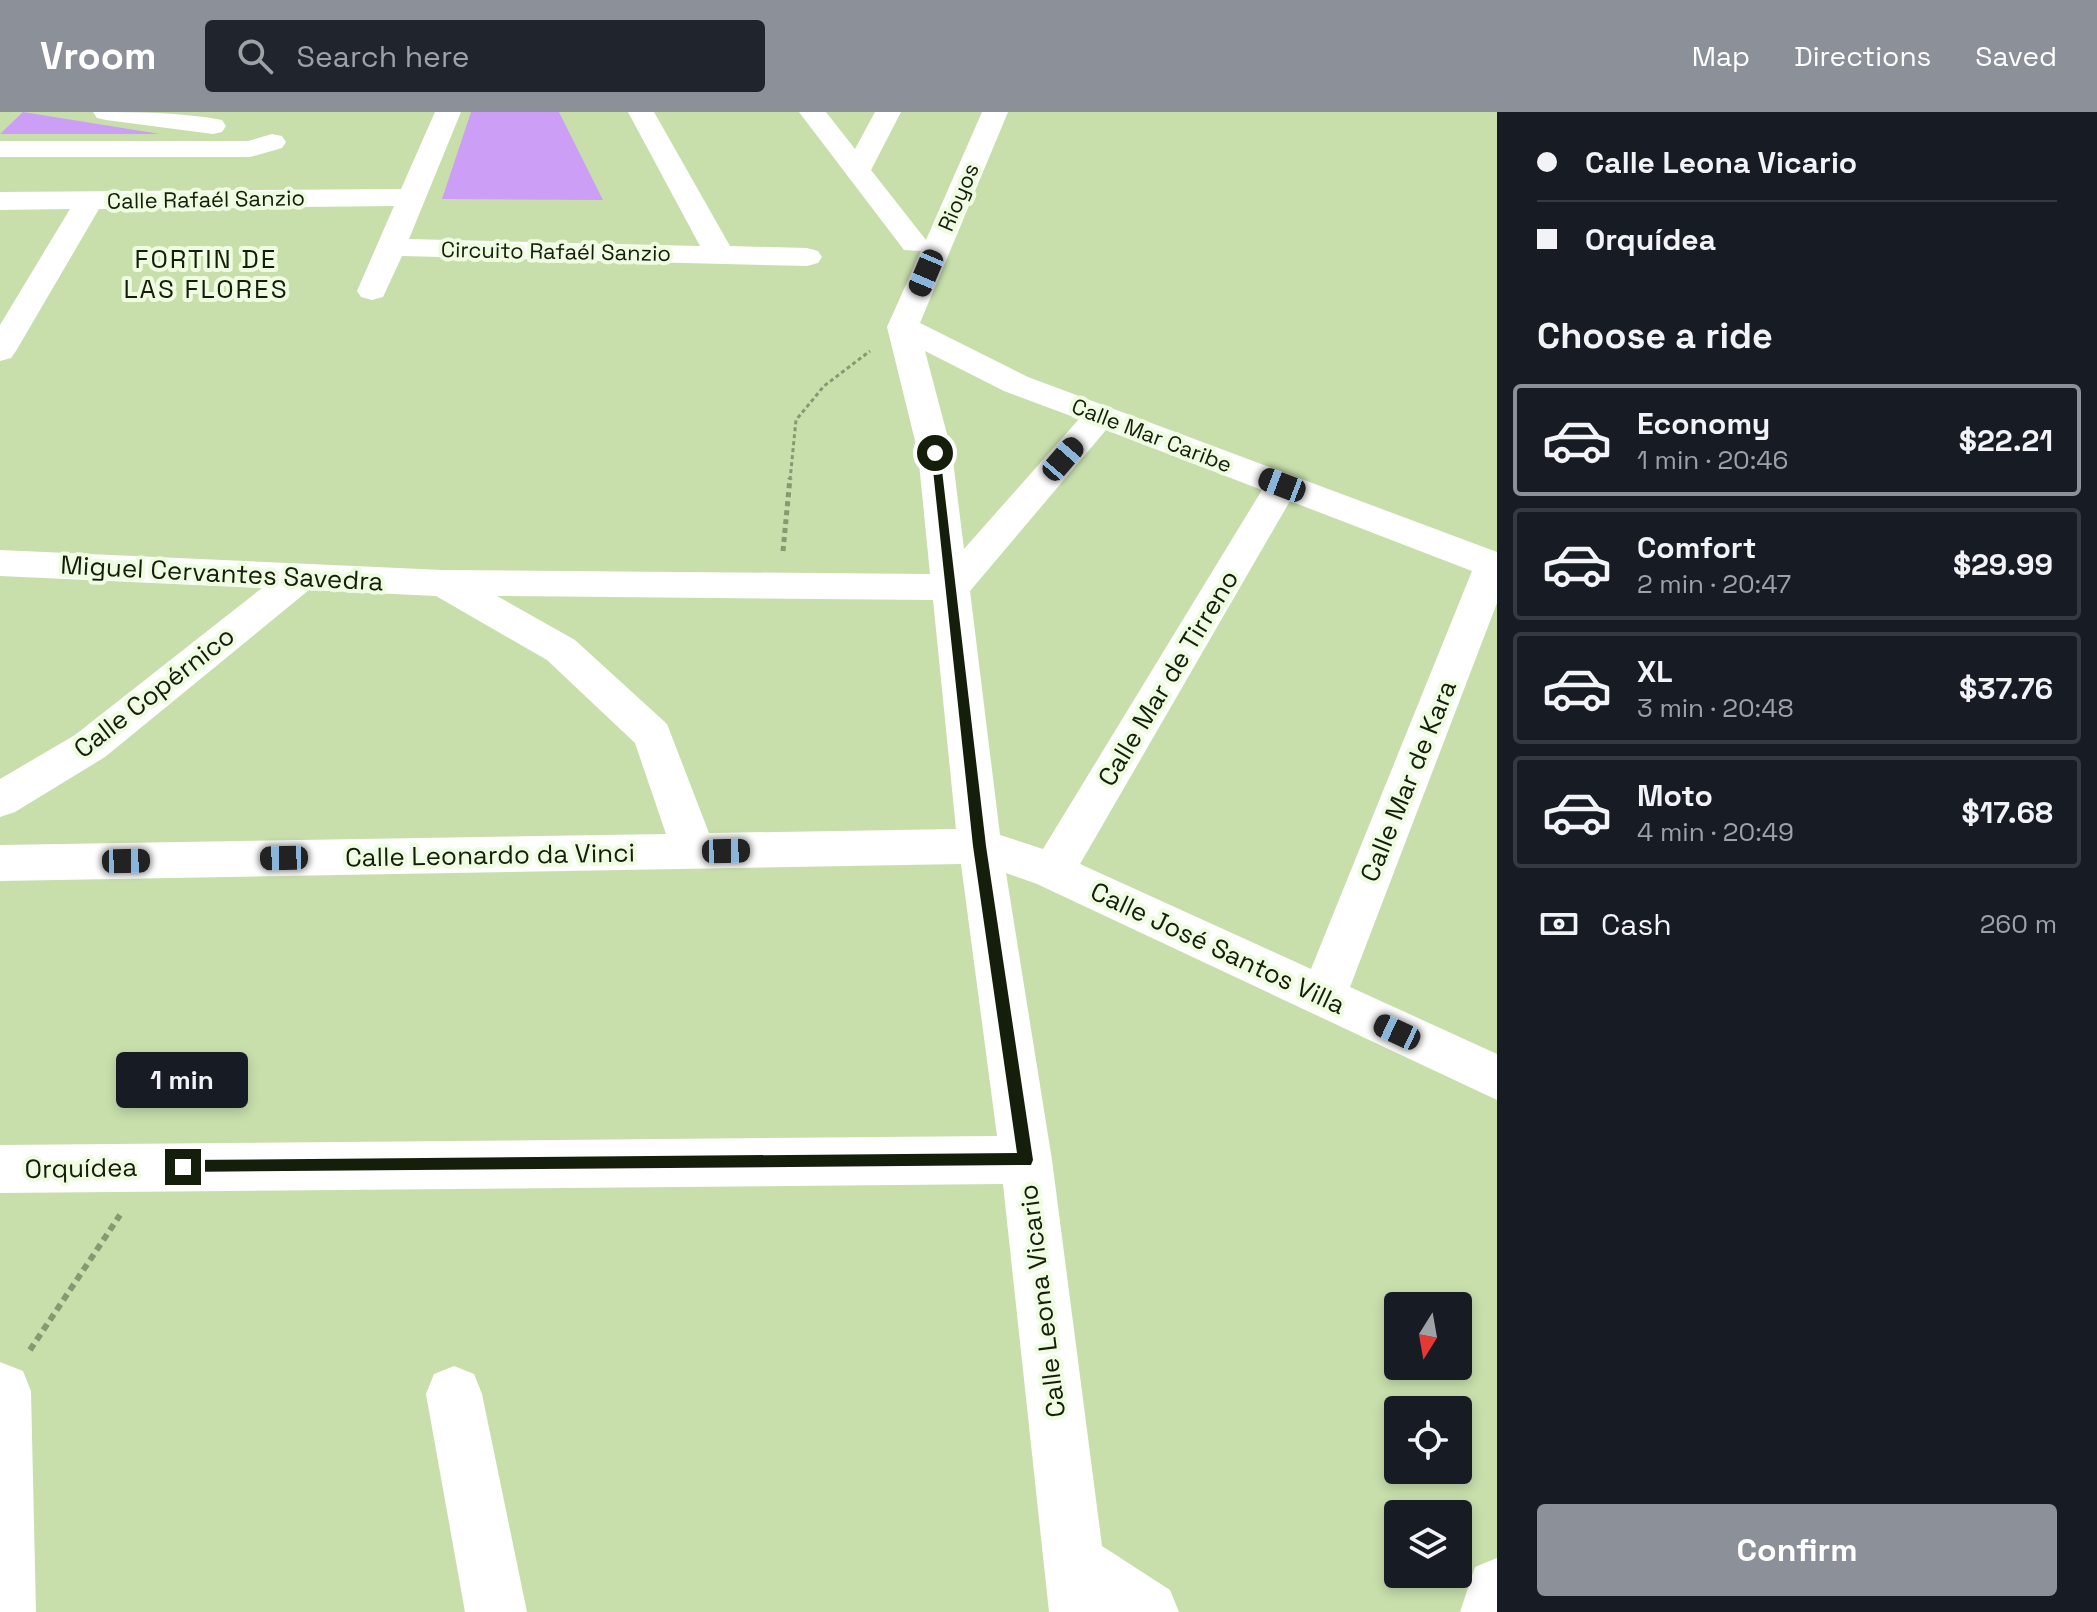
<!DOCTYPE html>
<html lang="en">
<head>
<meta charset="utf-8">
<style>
	body { margin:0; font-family:"Space Grotesk",sans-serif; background:#20242c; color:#f1f3f6; height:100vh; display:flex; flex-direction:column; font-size:30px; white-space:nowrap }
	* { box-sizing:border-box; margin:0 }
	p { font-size:26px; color:#9ea1a6 }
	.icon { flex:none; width:44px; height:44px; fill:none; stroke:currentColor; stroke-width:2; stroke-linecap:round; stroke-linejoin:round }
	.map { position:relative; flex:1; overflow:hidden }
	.sheet { display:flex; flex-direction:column; background:#171b24; width:600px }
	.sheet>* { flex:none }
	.hud { display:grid; align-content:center; height:176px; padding:0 40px; background:#171b24 }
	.needle { width:52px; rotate:191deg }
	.controls { position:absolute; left:1384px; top:1180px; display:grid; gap:16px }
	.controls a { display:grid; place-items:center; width:88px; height:88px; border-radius:8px; background:#171b24; box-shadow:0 4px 12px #0003; font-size:40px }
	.end { position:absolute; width:36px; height:36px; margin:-18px; border:10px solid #151e0a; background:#fff; box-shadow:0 0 0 4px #fff }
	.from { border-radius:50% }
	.bubble { position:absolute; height:56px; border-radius:8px; background:#171b24; box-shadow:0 4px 12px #0003; font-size:26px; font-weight:800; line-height:56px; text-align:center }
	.car { position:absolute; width:24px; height:48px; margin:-24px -12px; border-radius:10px; box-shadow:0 0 6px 2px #0007; background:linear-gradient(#222 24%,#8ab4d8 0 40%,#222 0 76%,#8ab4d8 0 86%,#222 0) }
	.hud b { display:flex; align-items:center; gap:28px; height:76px; font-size:30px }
	.hud b+b { border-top:2px solid #363941 }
	.hud i { width:20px; height:20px; background:#f1f3f6 }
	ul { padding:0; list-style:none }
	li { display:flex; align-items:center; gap:24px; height:112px; margin:0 16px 12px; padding:0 24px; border:4px solid #363941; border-radius:8px }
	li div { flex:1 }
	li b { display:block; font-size:30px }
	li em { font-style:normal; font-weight:800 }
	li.active { border-color:#8c9099 }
	li>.icon { width:72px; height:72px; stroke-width:1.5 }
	h2 { padding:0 40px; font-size:36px; line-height:96px }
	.pay { display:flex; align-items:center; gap:20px; height:88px; padding:0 40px; font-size:30px }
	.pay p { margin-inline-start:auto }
	.action { display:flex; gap:16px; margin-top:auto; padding:16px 40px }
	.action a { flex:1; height:92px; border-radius:8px; background:#8c9099; color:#fff; font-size:32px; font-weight:800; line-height:92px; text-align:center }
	header { display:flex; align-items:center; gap:48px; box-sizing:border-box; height:112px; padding:0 40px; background:#8c9099; color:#fff }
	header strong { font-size:38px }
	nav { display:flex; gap:44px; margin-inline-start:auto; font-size:28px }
	.search { width:560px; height:72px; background:#20242c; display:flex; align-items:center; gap:20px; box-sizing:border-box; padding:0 28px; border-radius:8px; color:#9ea1a6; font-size:30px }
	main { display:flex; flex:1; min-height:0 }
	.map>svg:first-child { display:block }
	.green { fill:#cc9ef5 }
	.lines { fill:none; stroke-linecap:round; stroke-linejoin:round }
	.path-far2 { stroke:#879971; stroke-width:3; stroke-dasharray:4 3; stroke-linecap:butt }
	.path-far1 { stroke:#879971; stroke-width:5; stroke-dasharray:5 4; stroke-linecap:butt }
	.path { stroke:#879971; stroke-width:6; stroke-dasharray:7 5; stroke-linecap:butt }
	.minor { fill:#fff; fill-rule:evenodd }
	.route { fill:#151e0a }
	.labels { text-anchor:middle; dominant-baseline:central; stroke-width:8; stroke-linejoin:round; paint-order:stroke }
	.far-street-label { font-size:22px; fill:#151e0a; stroke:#effce2 }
	.far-quarter-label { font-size:26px; letter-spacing:2px; fill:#151e0a; stroke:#effce2 }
	.street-label { font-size:26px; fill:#151e0a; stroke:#effce2 }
</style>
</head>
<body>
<header>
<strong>Vroom</strong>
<div class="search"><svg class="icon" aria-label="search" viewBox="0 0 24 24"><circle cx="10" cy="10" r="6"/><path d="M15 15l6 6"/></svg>Search here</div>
<nav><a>Map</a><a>Directions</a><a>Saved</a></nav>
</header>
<main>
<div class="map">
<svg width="1497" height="1500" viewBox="0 0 1497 1500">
	<rect width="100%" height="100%" fill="#c8dfac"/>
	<path class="green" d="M23 0 160 22H0Z
		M471 0H559L603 88 442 87Z"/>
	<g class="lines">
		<path class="path-far2" d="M790 368 796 308 824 274 870 239"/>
		<path class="path-far1" d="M783 439 790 366"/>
		<path class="path" d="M30 1238 120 1103"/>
		<path class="minor" d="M93 0C136 0 180 0 222 8L226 14 222 20 213 22 106 8 97 6Z
			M435 0H461L409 127 700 134 628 0H654L730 134 807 136 818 139 822 145 818 151 807 154 402 144 383 185 372 188 361 185 357 179 394 94 99 97 16 239 11 246 0 249V213L70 97 0 98V80L401 77Z
			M799 0H826L855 37 875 0H901L871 58 926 128 982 0H1008L920 211 1028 265 1497 440V491L1350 875 1497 942V988L1037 772 1006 761 1052 1048 1102 1434 1170 1478 1179 1500H1049L1003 1072 0 1081V1033L997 1024 961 752 0 769V733L666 722 635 631 547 548 436 484 309 478 105 645 15 700 0 705V667L75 623 262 476 0 464V438L443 458 930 462 918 341 887 215 921 139 904 138ZM925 239 1004 279 1079 307 964 437 952 341ZM1106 318 1262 378 1043 737 1000 723 970 479ZM1290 389 1472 459 1311 857 1080 752ZM497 484 933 488 956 717 709 721 667 612 575 528Z
			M272 22 282 24 286 30 282 36 250 45H0V29H248Z
			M0 1250 23 1259 31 1279 36 1500H0Z
			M454 1254 474 1262 482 1282 527 1500H465L426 1282 434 1262Z
			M1497 1446V1500H1460L1475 1455Z"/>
	</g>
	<path class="route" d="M931 339 940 341 986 734 1033 1048 1031 1053 177 1060 175 1055 183 1048 1017 1041 973 734Z"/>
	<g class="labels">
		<g class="far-street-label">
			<text transform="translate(958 85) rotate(-67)">Rioyos</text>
			<text transform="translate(206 87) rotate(-1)">Calle Rafaél Sanzio</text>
			<text transform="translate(556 139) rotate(1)">Circuito Rafaél Sanzio</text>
			<text transform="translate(1152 323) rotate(21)">Calle Mar Caribe</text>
		</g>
		<g class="far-quarter-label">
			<text x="206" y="147">FORTIN DE<tspan x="206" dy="30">LAS FLORES</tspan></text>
		</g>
		<g class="street-label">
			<text transform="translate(222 461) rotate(3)">Miguel Cervantes Savedra</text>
			<text transform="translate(1168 566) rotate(-59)">Calle Mar de Tirreno</text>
			<text transform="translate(154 580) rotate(-38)">Calle Copérnico</text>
			<text transform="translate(1408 669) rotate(-68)">Calle Mar de Kara</text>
			<text transform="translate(490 743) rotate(-1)">Calle Leonardo da Vinci</text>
			<text transform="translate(1218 836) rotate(25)">Calle José Santos Villa</text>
			<text transform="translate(81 1056) rotate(-1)">Orquídea</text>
			<text transform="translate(1042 1189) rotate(-97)">Calle Leona Vicario</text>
		</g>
	</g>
</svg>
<div class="controls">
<a><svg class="needle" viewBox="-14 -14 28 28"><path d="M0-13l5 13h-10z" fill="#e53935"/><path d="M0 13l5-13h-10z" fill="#9ea1a6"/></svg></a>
<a><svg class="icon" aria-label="locate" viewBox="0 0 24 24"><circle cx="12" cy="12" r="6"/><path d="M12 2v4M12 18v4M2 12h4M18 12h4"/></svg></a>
<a><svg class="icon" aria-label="layers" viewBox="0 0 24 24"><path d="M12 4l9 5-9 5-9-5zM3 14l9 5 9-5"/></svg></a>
</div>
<i class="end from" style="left:935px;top:341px"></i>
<i class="end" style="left:183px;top:1055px"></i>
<div class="bubble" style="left:116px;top:940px;width:132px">1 min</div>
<i class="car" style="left:926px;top:161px;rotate:203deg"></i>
<i class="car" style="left:1063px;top:347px;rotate:41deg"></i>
<i class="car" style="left:1282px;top:373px;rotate:291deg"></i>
<i class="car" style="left:726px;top:739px;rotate:89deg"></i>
<i class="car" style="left:284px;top:746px;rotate:269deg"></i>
<i class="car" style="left:126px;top:749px;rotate:89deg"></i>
<i class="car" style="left:1397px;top:920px;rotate:295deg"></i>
</div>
<section class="sheet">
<div class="hud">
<b><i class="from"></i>Calle Leona Vicario</b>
<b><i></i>Orquídea</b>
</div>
<h2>Choose a ride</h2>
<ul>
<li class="active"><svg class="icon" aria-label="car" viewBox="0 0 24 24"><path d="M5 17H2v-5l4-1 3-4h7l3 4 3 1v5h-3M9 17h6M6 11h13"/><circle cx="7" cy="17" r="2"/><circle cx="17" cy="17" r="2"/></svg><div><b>Economy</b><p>1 min · 20:46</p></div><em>$22.21</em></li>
<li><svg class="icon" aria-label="car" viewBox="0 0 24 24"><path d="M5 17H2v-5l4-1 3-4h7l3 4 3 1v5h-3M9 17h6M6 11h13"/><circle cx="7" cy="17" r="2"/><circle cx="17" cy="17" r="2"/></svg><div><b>Comfort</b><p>2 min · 20:47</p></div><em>$29.99</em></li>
<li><svg class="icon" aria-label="car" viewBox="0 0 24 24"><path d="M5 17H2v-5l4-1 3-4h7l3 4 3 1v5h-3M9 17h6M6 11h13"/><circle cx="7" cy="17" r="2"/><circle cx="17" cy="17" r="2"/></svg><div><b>XL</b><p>3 min · 20:48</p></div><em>$37.76</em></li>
<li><svg class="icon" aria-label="car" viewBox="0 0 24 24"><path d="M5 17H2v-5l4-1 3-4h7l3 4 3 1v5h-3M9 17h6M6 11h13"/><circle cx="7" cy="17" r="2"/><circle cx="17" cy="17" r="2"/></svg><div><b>Moto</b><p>4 min · 20:49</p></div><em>$17.68</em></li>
</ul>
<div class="pay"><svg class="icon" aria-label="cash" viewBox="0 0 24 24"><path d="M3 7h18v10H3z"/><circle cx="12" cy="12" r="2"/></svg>Cash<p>260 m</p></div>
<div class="action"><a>Confirm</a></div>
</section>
</main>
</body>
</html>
